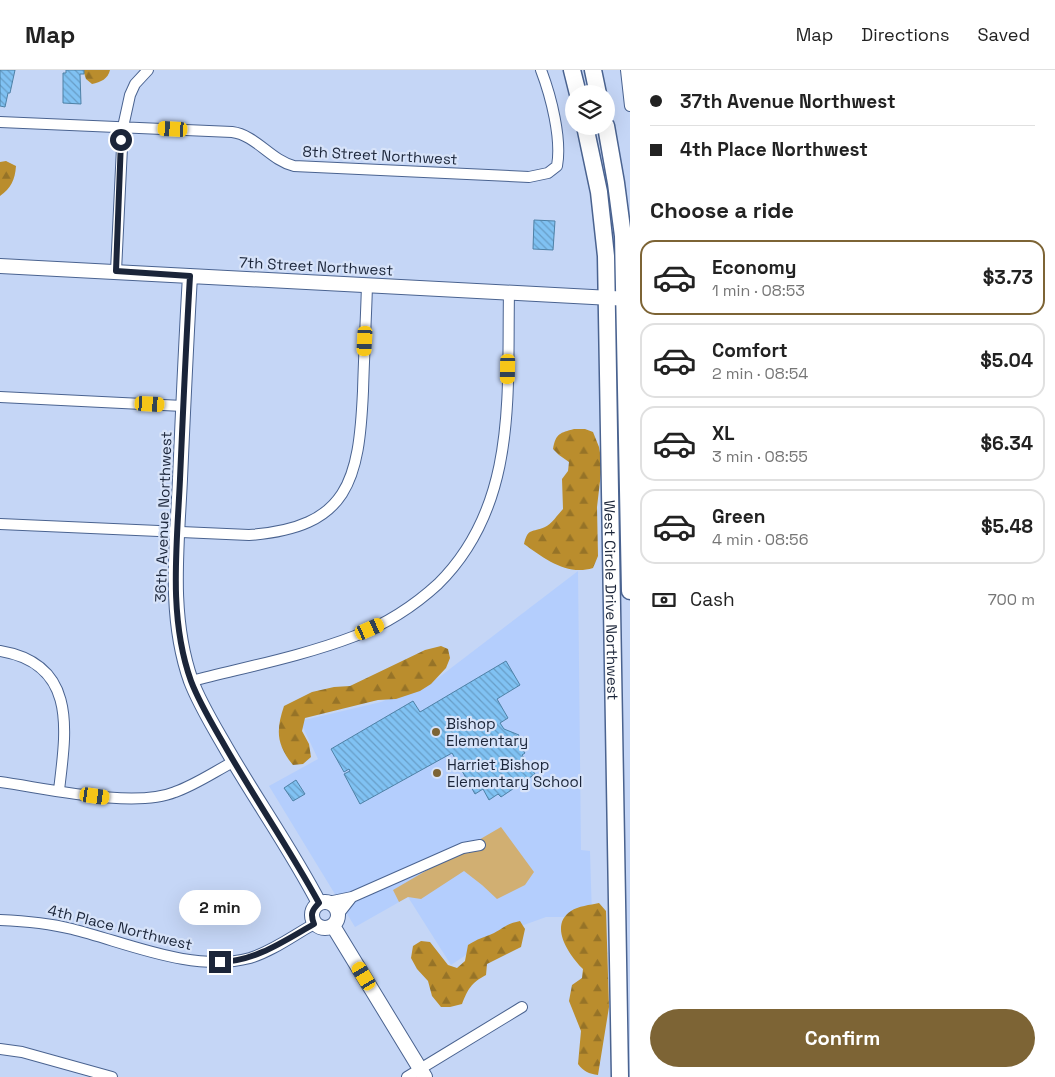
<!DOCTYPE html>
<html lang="en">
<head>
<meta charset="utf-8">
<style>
	body { margin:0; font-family:"Space Grotesk",sans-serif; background:#f2f2f2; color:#222; height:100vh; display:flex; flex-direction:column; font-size:19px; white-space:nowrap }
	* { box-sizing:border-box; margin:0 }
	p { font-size:16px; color:#767676 }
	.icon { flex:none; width:28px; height:28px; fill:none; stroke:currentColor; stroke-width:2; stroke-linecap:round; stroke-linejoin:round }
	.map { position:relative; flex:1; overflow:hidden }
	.drawer { display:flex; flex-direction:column; background:#fff; width:425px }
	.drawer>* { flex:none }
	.top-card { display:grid; align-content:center; height:110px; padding:0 20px; background:#fff }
	.fabs { position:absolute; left:565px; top:15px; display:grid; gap:10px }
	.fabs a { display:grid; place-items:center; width:50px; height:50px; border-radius:50%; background:#fff; box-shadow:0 5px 20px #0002; font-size:25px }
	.end { position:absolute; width:22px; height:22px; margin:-11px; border:6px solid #1b2539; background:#fff; box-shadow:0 0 0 2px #fff }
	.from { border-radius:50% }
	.bubble { position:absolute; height:35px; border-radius:18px; background:#fff; box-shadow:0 5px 20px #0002; font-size:16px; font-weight:700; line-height:35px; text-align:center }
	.car { position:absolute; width:15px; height:30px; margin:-15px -8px; border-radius:6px; box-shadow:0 0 4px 1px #0007; background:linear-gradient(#f5c518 24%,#345 0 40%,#f5c518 0 76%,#345 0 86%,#f5c518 0) }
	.top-card b { display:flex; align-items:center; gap:18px; height:48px; font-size:19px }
	.top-card b+b { border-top:1px solid #e0e0e0 }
	.top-card i { width:12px; height:12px; background:#222 }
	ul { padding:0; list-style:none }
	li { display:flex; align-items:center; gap:15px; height:75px; margin:0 10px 8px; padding:0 10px; border:2px solid #e0e0e0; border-radius:15px }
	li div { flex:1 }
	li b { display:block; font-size:19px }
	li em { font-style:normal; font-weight:700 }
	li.active { border-color:#7d6435 }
	li>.icon { width:45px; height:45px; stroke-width:1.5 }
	h2 { padding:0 20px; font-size:22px; line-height:60px }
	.pay { display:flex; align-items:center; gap:12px; height:55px; padding:0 20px; font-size:19px }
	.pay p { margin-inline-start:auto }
	.cta { display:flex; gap:10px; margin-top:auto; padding:10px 20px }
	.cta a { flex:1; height:58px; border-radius:30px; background:#7d6435; color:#fff; font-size:20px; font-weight:700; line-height:58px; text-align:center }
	header { display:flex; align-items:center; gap:30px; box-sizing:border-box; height:70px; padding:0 25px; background:#fff; border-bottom:1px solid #e0e0e0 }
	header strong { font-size:24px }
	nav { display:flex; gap:28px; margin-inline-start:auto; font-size:18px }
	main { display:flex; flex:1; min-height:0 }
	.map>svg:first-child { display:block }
	.built { fill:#b4cefd }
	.forest { fill:url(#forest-firs) }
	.green { fill:#d1af72 }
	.building { fill:url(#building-back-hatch); stroke:#4e81a6 }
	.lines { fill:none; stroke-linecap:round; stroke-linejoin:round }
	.street-casing { stroke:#4a6390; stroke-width:12 }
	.secondary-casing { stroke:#4a6390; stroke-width:16 }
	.primary-casing { stroke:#4a6390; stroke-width:19 }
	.street { stroke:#fff; stroke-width:10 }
	.secondary { stroke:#fff; stroke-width:14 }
	.primary { stroke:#fff; stroke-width:16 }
	.route { stroke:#1b2539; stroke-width:6 }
	.poi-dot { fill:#7d6435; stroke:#d7e3f9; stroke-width:2 }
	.labels { text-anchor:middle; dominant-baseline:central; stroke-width:4.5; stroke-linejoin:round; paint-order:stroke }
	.street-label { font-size:15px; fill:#1b2539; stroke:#d7e3f9 }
	.poi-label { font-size:15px; fill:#1b2539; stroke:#d7e3f9; text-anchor:start }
</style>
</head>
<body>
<header>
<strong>Map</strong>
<nav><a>Map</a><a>Directions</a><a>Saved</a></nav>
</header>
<main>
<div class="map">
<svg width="630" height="1007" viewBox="0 0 630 1007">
	<defs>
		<pattern id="forest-firs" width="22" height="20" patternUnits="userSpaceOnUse" patternTransform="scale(1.25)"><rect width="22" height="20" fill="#ba8d2d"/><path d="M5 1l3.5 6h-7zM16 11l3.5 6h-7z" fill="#967327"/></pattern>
		<pattern id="building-back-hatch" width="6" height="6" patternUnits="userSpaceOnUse" patternTransform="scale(1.25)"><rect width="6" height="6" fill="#80c2f3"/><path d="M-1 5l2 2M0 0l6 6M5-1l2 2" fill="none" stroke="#689dc6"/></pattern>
	</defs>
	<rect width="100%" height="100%" fill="#c5d6f6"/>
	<path class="built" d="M578 501 581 780 590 781 592 847H546L496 865 451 895 408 827 355 857 269 716 318 689 300 651 381 632 438 608Z"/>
	<path class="forest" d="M83 0H110C108 9 101 12 92 14L86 9Z
		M6 91 16 96C15 110 11 118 0 126V92Z
		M574 359H585L593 362 599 377 602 394 597 437 598 486 593 498C567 506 545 489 524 474 528 457 532 463 545 457 551 455 558 444 563 439L562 409 568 401 569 392 559 385 553 379C556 363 560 363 574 359Z
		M441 576 448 579 450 588 446 598 431 614 420 621 396 629 378 630 305 648 302 661 309 674 311 687 303 694 293 695C276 674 276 660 284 636L312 622 334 617 350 616 425 580Z
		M599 833 606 841 609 937 598 1005C589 1004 583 1001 578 994L581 961 569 931 572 915 582 908 583 899C570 886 548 856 571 841 578 836 590 835 599 833Z
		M520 851 525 859 521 877 487 894 486 905C471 913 468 919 462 934L450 937H441L432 926 428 911 417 899 411 888 413 876 421 871 430 872 448 895 457 898 465 891 468 875C477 869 485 867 494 863 505 857 506 854 520 851Z"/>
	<path class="green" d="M501 757 534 802 525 815 497 829 482 815 464 801 421 829 408 827 399 832 393 820Z"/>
	<path class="building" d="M0 0H15L10 23H8L5 37 0 36Z
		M66 0H84V4H80L81 34 63 33V3H66Z
		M534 150 555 151 553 180 533 179Z
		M506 591 520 615 497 629 508 648 500 653 504 659 519 665 516 670 525 683 522 685 535 704 501 727 498 724 489 730 483 719 475 724 452 683 360 734 344 704 350 701 349 699 344 702 331 679 413 631 420 642Z
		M296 710 305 724 293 731 284 718Z"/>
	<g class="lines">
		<g class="street-casing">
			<path id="street" d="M626 0 630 36
				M0 52 232 62C256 65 270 90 294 96L529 107 548 103 557 96C562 69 551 26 541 0
				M116 201 123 57 130 25 135 14 148 0
				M0 327 183 336
				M0 454 249 465C349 458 359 410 363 321 364 285 366 250 367 215
				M0 581C78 594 66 661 59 720
				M192 611C246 597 303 586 355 566 386 554 414 536 438 514 518 435 507 325 509 222
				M0 712C45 718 134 739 175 722 195 715 214 702 233 692
				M352 827 463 778 480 775
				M328 832 352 827 337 846
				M0 850C24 851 48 853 72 859 128 873 193 903 250 888 273 881 294 865 314 854
				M0 979 22 982 112 1007
				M407 1007 522 937"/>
		</g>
		<g class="secondary-casing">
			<path id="secondary" d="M0 196 630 229
				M190 206C186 273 183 341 180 409 177 476 168 546 191 611 199 632 211 652 222 671 253 726 290 777 319 833
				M312 845a13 13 0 1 1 26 0a13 13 0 1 1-26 0Z
				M333 856 425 1007"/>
		</g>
		<g class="primary-casing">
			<g id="primary">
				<path d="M572 0 578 24"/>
				<path d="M593 0 598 24"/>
				<path id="s1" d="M585 56 599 122 606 186 620 1007"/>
				<path d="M606 56 616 113 623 166 630 521"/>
			</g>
		</g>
		<use href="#street" class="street"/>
		<use href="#secondary" class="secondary"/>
		<use href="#primary" class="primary"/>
	</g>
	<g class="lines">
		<path class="route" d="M121 70 116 201 190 206C186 273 183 341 180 409 177 476 168 547 191 611 199 632 211 652 222 671 253 726 289 778 319 833 312 840 310 844 314 854 284 871 256 891 220 892"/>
	</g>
	<g class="poi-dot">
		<circle cx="436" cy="662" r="5"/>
		<circle cx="437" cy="703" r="5"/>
	</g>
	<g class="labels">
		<g class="street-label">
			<text transform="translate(380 85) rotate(3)">8th Street Northwest</text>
			<text transform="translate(316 196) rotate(3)">7th Street Northwest</text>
			<text transform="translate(163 447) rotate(-88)">36th Avenue Northwest</text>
			<text stroke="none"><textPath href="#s1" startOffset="476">West Circle Drive Northwest</textPath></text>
			<text transform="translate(120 857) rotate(14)">4th Place Northwest</text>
		</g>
		<g class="poi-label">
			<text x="446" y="653">Bishop<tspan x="446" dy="17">Elementary</tspan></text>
			<text x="447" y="694">Harriet Bishop<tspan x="447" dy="17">Elementary School</tspan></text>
		</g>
	</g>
</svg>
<div class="fabs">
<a><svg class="icon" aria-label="layers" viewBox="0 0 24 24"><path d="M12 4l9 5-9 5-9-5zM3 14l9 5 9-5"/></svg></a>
</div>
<i class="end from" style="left:121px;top:70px"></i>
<i class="end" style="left:220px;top:892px"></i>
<div class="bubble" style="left:179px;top:820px;width:82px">2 min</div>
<i class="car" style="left:173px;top:59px;rotate:273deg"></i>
<i class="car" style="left:365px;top:271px;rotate:183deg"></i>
<i class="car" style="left:508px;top:299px;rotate:181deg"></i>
<i class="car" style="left:150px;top:334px;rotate:93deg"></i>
<i class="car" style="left:370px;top:559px;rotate:66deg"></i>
<i class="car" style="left:95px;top:726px;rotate:98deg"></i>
<i class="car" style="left:364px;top:906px;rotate:329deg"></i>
</div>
<section class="drawer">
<div class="top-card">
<b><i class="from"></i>37th Avenue Northwest</b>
<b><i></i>4th Place Northwest</b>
</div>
<h2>Choose a ride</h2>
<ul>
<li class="active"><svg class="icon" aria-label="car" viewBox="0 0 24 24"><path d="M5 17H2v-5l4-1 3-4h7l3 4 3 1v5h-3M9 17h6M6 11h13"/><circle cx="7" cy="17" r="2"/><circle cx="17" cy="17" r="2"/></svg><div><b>Economy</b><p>1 min · 08:53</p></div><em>$3.73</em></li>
<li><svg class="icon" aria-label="car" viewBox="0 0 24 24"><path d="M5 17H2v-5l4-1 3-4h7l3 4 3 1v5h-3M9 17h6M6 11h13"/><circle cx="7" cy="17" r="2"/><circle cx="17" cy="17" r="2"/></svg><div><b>Comfort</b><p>2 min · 08:54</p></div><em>$5.04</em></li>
<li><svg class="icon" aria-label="car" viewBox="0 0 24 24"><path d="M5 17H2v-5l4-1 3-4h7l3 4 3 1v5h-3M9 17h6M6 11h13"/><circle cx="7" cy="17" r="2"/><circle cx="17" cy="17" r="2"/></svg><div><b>XL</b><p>3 min · 08:55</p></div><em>$6.34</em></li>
<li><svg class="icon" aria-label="car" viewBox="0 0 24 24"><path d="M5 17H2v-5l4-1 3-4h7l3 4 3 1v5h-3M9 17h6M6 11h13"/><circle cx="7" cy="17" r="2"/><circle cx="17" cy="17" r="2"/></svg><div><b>Green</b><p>4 min · 08:56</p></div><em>$5.48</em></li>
</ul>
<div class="pay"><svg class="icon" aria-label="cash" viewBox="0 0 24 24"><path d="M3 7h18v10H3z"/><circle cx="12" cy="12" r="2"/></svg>Cash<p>700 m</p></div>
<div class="cta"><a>Confirm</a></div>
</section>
</main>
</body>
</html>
